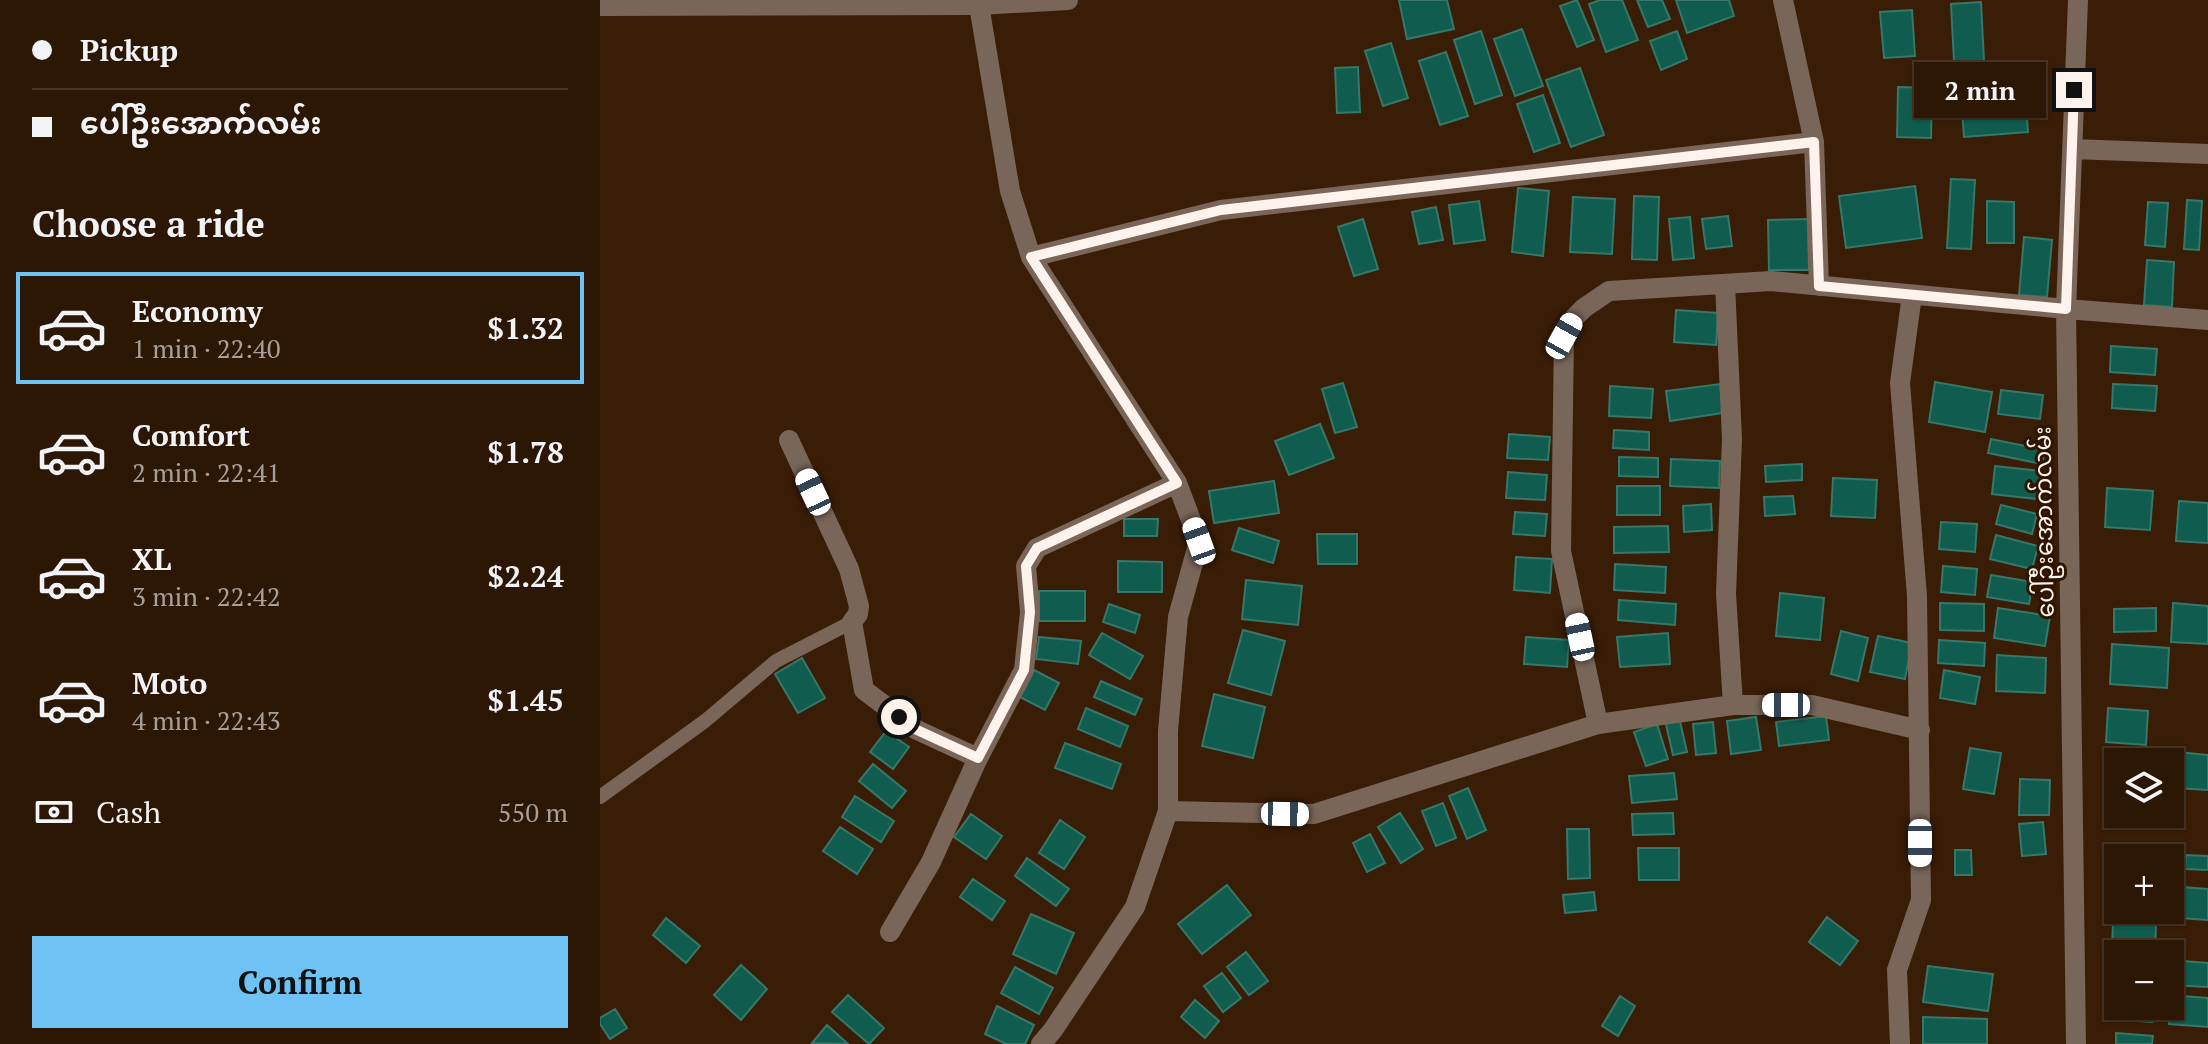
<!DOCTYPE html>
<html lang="en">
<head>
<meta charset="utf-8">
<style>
	body { margin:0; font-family:"PT Serif","Noto Sans Myanmar",serif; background:#341f0e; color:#f1f3f6; height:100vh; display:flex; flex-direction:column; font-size:30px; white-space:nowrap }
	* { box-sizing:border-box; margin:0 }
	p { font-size:26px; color:#a69f9a }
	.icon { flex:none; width:44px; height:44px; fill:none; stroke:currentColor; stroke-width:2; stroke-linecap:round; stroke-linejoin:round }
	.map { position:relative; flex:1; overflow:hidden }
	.panel { display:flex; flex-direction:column; background:#2c1604; width:600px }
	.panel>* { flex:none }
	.top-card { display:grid; align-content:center; height:176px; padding:0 32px; background:#2c1604 }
	.controls { position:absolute; left:1504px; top:748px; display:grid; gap:16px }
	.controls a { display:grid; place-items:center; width:80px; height:80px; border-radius:0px; background:#2c1604; box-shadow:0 2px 6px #0004,0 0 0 2px #483526; font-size:40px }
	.end { position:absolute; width:36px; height:36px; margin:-18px; border:10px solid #fdf3ec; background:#111; box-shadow:0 0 0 4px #111 }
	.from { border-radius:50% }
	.bubble { position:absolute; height:56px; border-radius:0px; background:#2c1604; box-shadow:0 2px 6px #0004,0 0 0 2px #483526; font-size:26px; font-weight:700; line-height:56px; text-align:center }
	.car { position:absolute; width:24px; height:48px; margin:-24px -12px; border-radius:10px; box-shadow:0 0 6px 2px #0007; background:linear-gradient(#fff 24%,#345 0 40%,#fff 0 76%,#345 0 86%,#fff 0) }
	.top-card b { display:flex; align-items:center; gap:28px; height:76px; font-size:30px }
	.top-card b+b { border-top:2px solid #483526 }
	.top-card i { width:20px; height:20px; background:#f1f3f6 }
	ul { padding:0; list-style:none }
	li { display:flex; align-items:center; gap:24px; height:112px; margin:0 16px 12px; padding:0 16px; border:4px solid transparent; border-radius:0px }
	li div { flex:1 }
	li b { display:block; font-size:30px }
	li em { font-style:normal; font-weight:700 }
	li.current { border-color:#6fc2f4 }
	li>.icon { width:72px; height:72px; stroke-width:1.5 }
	h2 { padding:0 32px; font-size:36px; line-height:96px }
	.pay { display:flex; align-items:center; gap:20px; height:88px; padding:0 32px; font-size:30px }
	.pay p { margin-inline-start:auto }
	.button { display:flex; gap:16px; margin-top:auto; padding:16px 32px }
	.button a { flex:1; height:92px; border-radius:0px; background:#6fc2f4; color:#111; font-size:32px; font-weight:700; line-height:92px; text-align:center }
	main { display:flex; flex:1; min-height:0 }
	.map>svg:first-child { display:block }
	.building { fill:#105d4f; stroke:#367769; stroke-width:2 }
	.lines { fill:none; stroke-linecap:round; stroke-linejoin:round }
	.service { stroke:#796659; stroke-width:14 }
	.minor { stroke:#796659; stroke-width:20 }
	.tertiary { stroke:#796659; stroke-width:20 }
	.route { stroke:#fdf3ec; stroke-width:10 }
	.labels { text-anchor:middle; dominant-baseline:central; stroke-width:6; stroke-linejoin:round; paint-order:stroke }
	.street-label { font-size:24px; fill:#fdf3ec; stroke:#2f1400 }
</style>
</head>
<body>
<main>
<section class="panel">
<div class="top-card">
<b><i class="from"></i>Pickup</b>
<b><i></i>ပေါ်ဦးအောက်လမ်း</b>
</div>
<h2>Choose a ride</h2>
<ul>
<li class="current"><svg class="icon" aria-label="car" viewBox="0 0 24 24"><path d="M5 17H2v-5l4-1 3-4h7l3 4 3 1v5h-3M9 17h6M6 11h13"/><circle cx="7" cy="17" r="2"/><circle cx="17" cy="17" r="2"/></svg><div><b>Economy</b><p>1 min · 22:40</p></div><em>$1.32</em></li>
<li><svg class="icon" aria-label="car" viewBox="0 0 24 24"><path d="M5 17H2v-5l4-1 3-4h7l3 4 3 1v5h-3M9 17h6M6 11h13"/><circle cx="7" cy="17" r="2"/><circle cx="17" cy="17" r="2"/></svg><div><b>Comfort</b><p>2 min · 22:41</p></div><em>$1.78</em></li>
<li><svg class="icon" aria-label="car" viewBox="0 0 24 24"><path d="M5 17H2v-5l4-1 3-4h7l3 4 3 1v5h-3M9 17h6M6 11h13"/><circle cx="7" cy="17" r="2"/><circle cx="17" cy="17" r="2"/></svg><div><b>XL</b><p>3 min · 22:42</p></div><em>$2.24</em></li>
<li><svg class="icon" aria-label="car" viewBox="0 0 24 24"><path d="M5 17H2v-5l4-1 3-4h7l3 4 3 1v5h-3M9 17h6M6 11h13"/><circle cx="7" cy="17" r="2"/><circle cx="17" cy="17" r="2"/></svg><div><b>Moto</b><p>4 min · 22:43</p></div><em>$1.45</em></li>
</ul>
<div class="pay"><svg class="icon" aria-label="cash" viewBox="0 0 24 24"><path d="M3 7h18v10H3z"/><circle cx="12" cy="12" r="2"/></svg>Cash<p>550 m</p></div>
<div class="button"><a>Confirm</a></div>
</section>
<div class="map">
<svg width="1608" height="1044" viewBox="0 0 1608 1044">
	<rect width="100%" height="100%" fill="#3a1d06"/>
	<path class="building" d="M799 0H847L854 29 807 39Z
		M977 0 994 40 977 47 960 6Z
		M1000 0H1022L1038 40 1006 52 989 4Z
		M1037 0H1062L1070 19 1048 27Z
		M1076 0H1129L1134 16 1087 33Z
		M1381 2 1384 61 1354 62 1351 4Z
		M1312 10 1315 56 1284 58 1280 12Z
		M922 29 943 86 915 96 894 39Z
		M881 31 902 95 875 104 854 40Z
		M1077 31 1087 59 1061 70 1050 41Z
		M791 43 808 98 783 106 765 51Z
		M846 52 868 116 840 125 819 61Z
		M758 67 760 112 737 113 735 68Z
		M980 68 1004 135 971 147 946 80Z
		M1424 77 1428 132 1364 137 1360 81Z
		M1298 87 1332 88 1331 138 1297 137Z
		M943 95 960 143 934 152 917 104Z
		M1351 179 1375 180 1371 249 1347 248Z
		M1315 186 1322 238 1246 248 1239 196Z
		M918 188 949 191 943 256 912 252Z
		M1034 196 1059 197 1057 260 1032 259Z
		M973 197 1015 199 1012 254 970 252Z
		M1587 200 1602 201 1599 250 1584 249Z
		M879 201 885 240 854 244 849 205Z
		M1387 201 1414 202V243H1387Z
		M1548 202 1568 203 1565 247 1545 245Z
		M836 207 843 240 819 244 812 212Z
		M1128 216 1132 246 1106 249 1102 219Z
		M1090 217 1094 258 1073 260 1069 219Z
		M763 219 778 269 754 276 738 227Z
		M1208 219 1209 270H1169L1168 220Z
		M1424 237 1452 240 1447 297 1419 295Z
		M1547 260 1574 262 1572 307 1544 305Z
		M1076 310 1118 313 1116 345 1074 342Z
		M1511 346 1557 349 1555 375 1510 372Z
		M1335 382 1392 392 1385 432 1329 422Z
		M743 383 757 427 735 433 722 389Z
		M1120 384 1123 413 1070 421 1066 391Z
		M1513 384 1557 386 1555 411 1512 408Z
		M1010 386 1053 389 1051 418 1009 416Z
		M1401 390 1443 395 1440 419 1398 414Z
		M720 424 734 458 689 475 675 441Z
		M1014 430 1049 432V450L1013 448Z
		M909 434 950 437 948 460 907 458Z
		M1391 439 1445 450 1442 464 1388 453Z
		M1019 457 1058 458V477L1019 476Z
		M1071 459 1120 461 1119 488 1070 486Z
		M1202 464V480L1166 482 1165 466Z
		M1395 466 1440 471 1437 499 1392 494Z
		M908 472 947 475 945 500 906 498Z
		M1233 478 1277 480 1275 518 1231 516Z
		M674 481 679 513 614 523 609 491Z
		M1017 486H1060V515H1017Z
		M1507 488 1553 491 1550 530 1505 527Z
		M1193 496 1195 514 1165 516 1164 497Z
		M1579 501 1608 503V543L1576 541Z
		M1111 504 1112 530 1084 532 1083 506Z
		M1401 505 1437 514 1432 534 1396 524Z
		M915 512 947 514 945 536 913 534Z
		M524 519H558L557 536H524Z
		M1341 522 1377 524 1375 552 1339 549Z
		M1068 526 1069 552 1014 553V527Z
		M639 528 679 541 673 563 632 550Z
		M717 534H757V564H718Z
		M1396 535 1438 546 1432 569 1390 559Z
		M916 557 952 559 950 593 914 590Z
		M518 561 562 562V592H518Z
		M1015 564 1066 567 1065 593 1014 590Z
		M1343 566 1377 569 1375 595 1341 592Z
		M1391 575 1433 582 1429 604 1387 597Z
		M646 580 702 586 698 625 642 619Z
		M439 591H485V621H439Z
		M1180 593 1224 598 1220 640 1176 636Z
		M1019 600 1076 604 1075 625 1018 620Z
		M1340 603 1384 604V631L1340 630Z
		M1573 603 1608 606V644L1571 642Z
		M509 604 540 615 535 633 503 622Z
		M1398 608 1450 616 1445 646 1394 638Z
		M1556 608V631L1514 632V609Z
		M643 630 685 641 671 695 628 683Z
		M1241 631 1268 638 1258 681 1231 674Z
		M502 633 543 656 530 679 489 655Z
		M1068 633 1070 664 1020 667 1017 637Z
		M1278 636 1312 643 1305 679 1270 672Z
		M439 637 481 641 478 664 436 659Z
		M926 637 969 640 967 667 924 664Z
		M1339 640 1385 643 1384 666 1338 663Z
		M1512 644 1569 648 1567 688 1510 684Z
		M1397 655 1446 658 1445 693 1396 691Z
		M202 658 225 698 198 713 175 674Z
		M434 670 459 683 445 710 420 697Z
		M1344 670 1380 677 1375 704 1340 698Z
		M501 681 542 699 535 715 494 697Z
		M614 694 665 707 653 758 602 746Z
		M486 708 528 726 520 747 478 729Z
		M1508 708 1548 711 1546 745 1506 742Z
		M1226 716 1229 740 1179 746 1176 722Z
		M1079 717 1087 752 1073 755 1065 720Z
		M1156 717 1161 750 1131 754 1127 721Z
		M1113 722 1116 753 1096 755 1093 724Z
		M1057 724 1068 759 1046 766 1034 732Z
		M286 731 309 747 293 769 270 752Z
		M465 743 521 764 512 789 455 768Z
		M1370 748 1401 753 1394 794 1363 789Z
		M1577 752 1608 755V790L1575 788Z
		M273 764 306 791 292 808 259 781Z
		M1074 773 1077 799 1032 803 1029 776Z
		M1420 779 1450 780 1449 815H1419Z
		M868 788 886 830 867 839 849 796Z
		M1517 792 1518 814H1560V820L1516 818Z
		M255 796 294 821 281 842 242 817Z
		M843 803 856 838 836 846 822 811Z
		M800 813 823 849 801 863 778 827Z
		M1073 813 1074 834 1033 835 1032 814Z
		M371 814 402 836 386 859 354 837Z
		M460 820 485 837 464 869 439 853Z
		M1443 822 1446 854 1422 856 1419 824Z
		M240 827 273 849 257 874 223 851Z
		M967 829H989L990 878 968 879Z
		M770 834 785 863 767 872 753 843Z
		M1038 848H1079V880H1039Z
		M1355 850H1371L1372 875H1355Z
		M1507 851 1550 854 1549 858H1518V878L1506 877Z
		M1586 855 1608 856V870L1585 869Z
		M427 858 469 889 456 906 415 876Z
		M373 879 405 901 392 920 360 897Z
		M627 885 651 915 602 954 578 924Z
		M1582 887 1608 889V920L1580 918Z
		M994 892 996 910 965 913 963 895Z
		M1519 910H1557L1556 918 1518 915Z
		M431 914 474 933 456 974 413 954Z
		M1227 917 1258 941 1240 965 1209 942Z
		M66 918 100 946 86 963 53 935Z
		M1513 922 1556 925 1555 950 1512 947Z
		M646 952 668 981 649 995 627 967Z
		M1571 960 1608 963V987L1570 985Z
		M141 965 167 989 141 1020 114 995Z
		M1328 966 1393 974 1388 1011 1323 1002Z
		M415 967 453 988 439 1014 401 993Z
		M622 973 641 998 623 1012 604 986Z
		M248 995 284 1028 269 1044 232 1012Z
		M1509 995H1518V1006H1553L1552 1022 1507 1019Z
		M1570 995 1608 998V1027L1569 1024Z
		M1020 996 1035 1006 1018 1036 1002 1026Z
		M595 1000 619 1021 605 1038 581 1017Z
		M397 1006 434 1025 425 1044H406L385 1034Z
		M15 1009 27 1028 10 1039 0 1024V1018Z
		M1323 1017 1387 1019V1044H1323Z
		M227 1025 248 1044 212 1043Z
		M1516 1033 1553 1036 1552 1044H1516Z"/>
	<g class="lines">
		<path class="service" d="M0 797 105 721 176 661 252 622"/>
		<path class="minor" d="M1183 0 1214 142 1219 286
			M379 5 410 191 431 257 577 483 599 541 578 617 568 731V811L535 907 453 1030 441 1044
			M1472 149 1608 154
			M431 257 621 210 1214 142
			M1125 284 1132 439 1126 594 1133 705
			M189 440 249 569 259 606 258 614 252 622 264 690 317 730 378 758
			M998 724 961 551 964 336 975 317 984 308 1009 291 1171 281 1466 309 1608 320
			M568 811 714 814 998 724 1133 705H1212L1320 730
			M290 932 331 862 378 758 424 670 430 612 426 566 437 548 577 483
			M1300 1044 1297 970 1321 900 1317 596 1300 383 1312 295
			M1476 1044 1466 309 1478 0"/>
		<path class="tertiary" d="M0 6 379 5 468 0"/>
	</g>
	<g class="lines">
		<path class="route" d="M299 717 317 730 378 758 424 670 430 612 426 566 437 548 577 483 431 257 621 210 1214 142 1219 286 1466 309 1474 90"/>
	</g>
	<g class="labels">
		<g class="street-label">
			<text transform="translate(1443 522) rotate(-91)">ပေါ်ဦးအောက်လမ်း</text>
		</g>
	</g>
</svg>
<div class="controls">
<a><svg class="icon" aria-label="layers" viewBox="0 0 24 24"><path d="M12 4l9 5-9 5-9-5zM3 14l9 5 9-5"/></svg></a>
<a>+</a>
<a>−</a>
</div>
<i class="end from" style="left:299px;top:717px"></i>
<i class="end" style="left:1474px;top:90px"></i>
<div class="bubble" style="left:1314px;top:62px;width:132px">2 min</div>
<i class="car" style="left:964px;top:336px;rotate:29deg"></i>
<i class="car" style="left:213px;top:492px;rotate:335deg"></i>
<i class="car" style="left:599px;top:541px;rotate:340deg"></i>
<i class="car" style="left:980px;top:637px;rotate:348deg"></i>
<i class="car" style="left:1186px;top:705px;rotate:270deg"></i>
<i class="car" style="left:685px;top:814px;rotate:91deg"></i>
<i class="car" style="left:1320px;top:843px;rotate:180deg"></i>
</div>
</main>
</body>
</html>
